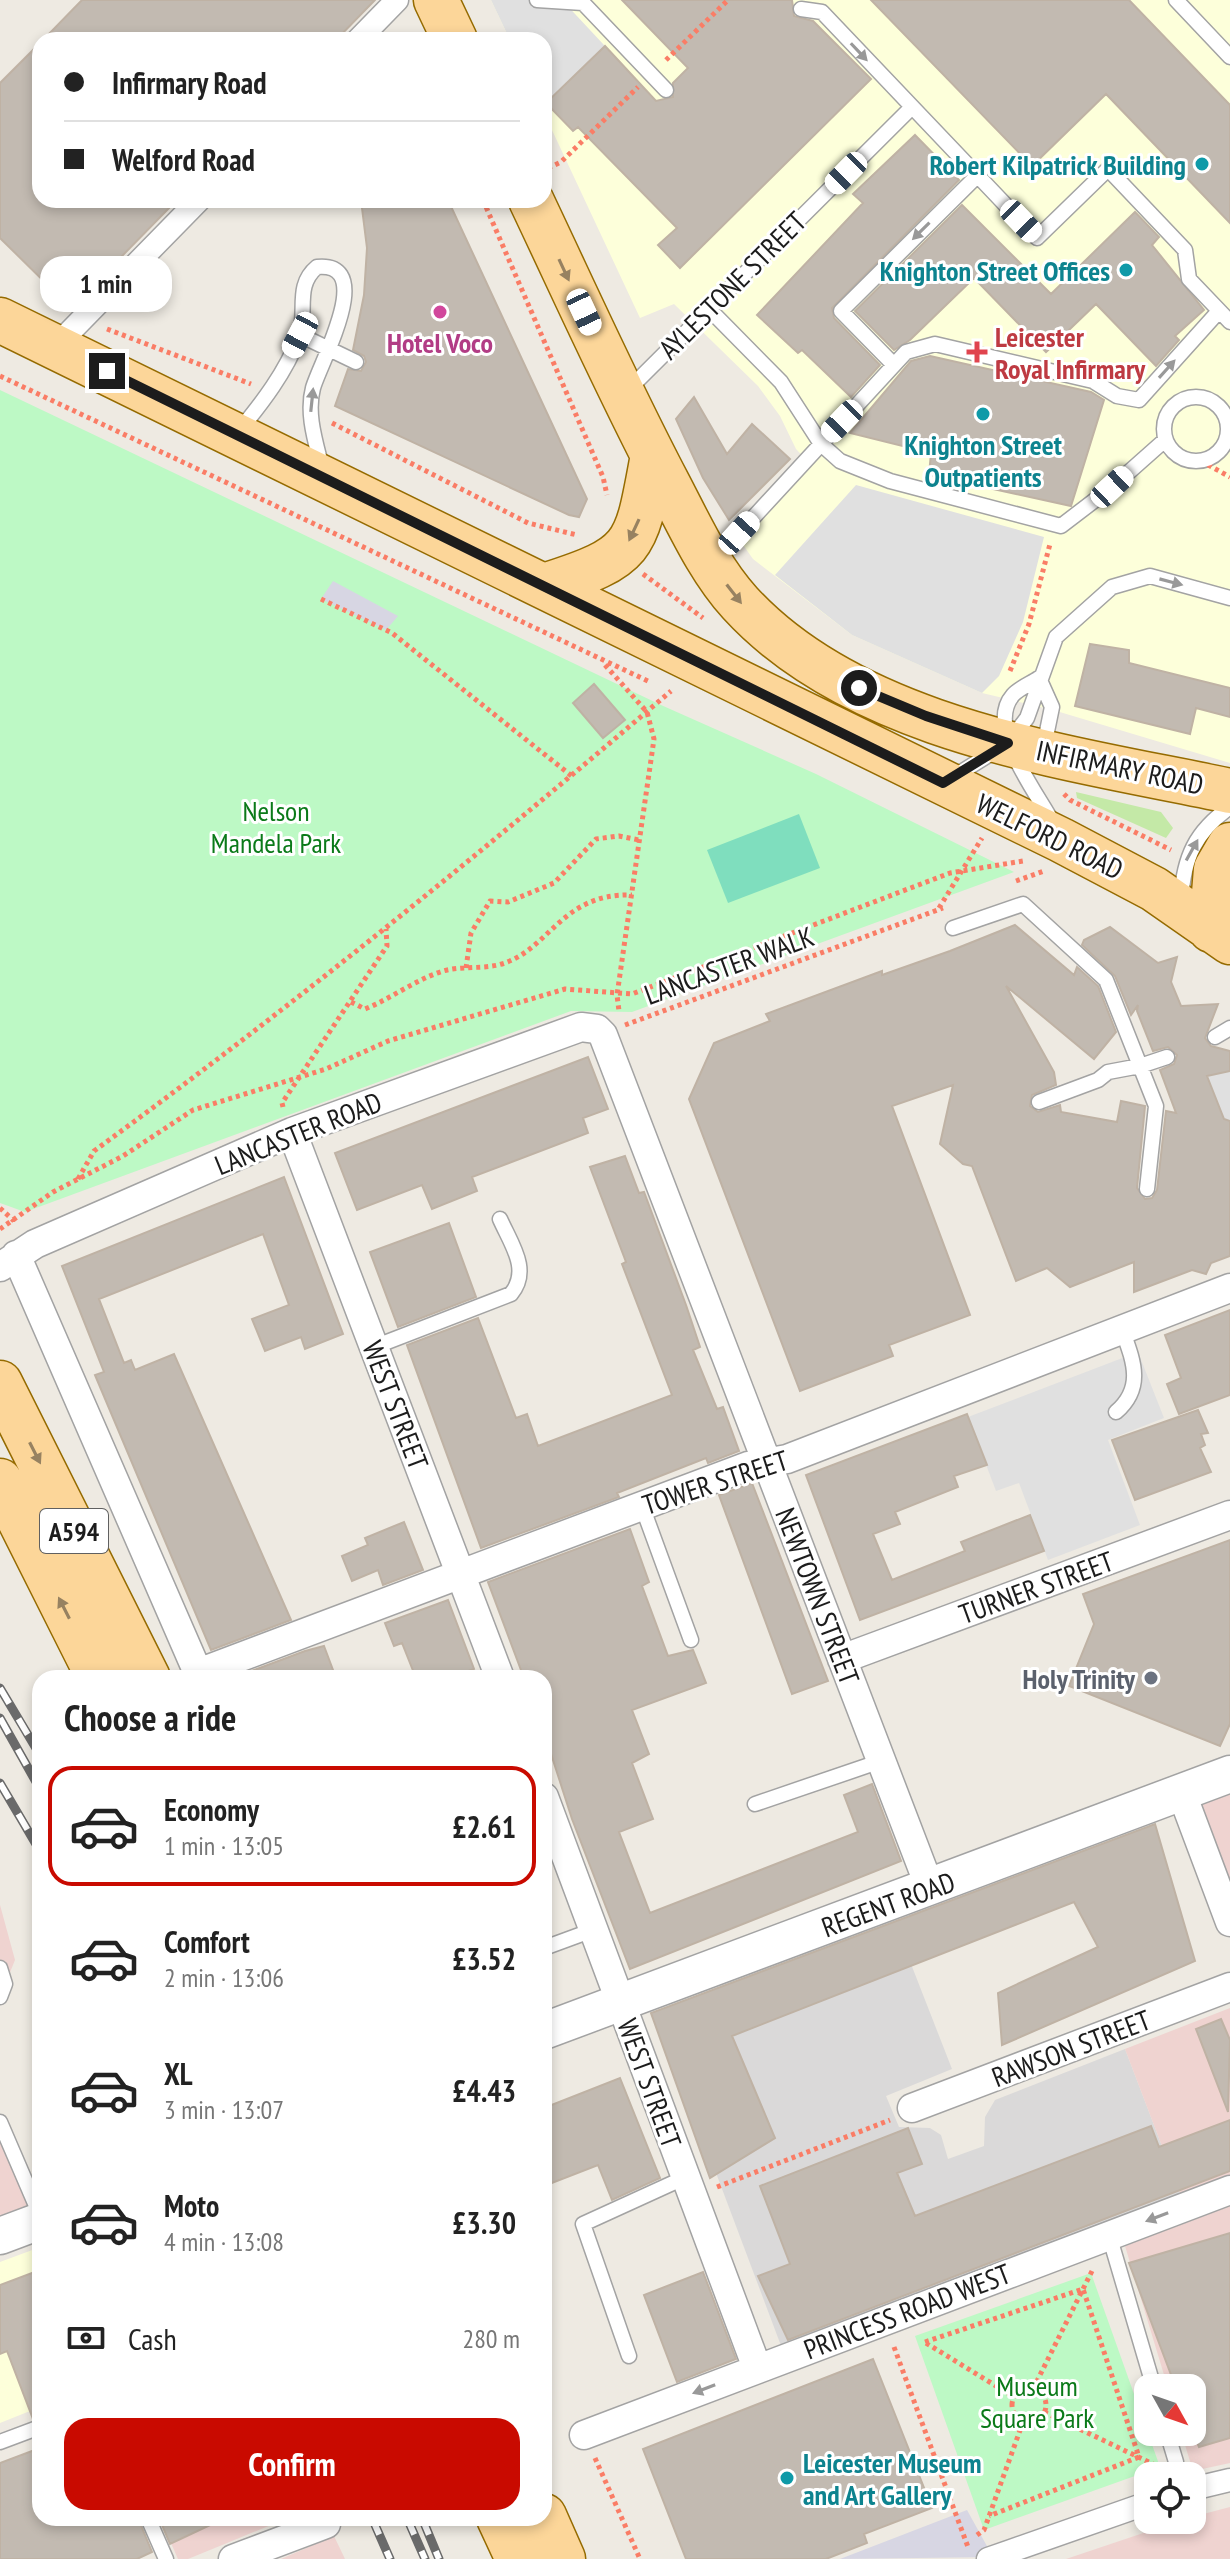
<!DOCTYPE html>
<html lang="en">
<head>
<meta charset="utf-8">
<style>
	body { margin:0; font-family:"PT Sans Narrow",sans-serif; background:#f6f6f6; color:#222; height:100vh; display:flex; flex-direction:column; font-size:30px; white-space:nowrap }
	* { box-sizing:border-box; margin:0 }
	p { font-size:26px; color:#767676 }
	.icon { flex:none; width:44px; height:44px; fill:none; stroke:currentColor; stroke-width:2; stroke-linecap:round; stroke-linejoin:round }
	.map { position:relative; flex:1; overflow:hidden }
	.details { position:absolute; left:32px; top:1670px; width:520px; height:856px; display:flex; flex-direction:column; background:#fff; border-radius:24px; box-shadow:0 4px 12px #0003 }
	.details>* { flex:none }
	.top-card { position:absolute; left:32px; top:32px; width:520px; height:176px; border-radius:24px; box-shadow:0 4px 12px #0003; display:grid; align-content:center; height:176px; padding:0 32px; background:#fff }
	.needle { width:52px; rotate:130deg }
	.fabs { position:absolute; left:1134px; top:2374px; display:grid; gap:16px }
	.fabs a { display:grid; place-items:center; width:72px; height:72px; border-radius:16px; background:#fff; box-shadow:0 4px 12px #0003; font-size:40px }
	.end { position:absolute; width:36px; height:36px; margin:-18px; border:10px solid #1c1c1c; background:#fff; box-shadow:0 0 0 4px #fff }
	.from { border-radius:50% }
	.bubble { position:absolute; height:56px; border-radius:24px; background:#fff; box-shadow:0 4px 12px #0003; font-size:26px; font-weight:600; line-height:56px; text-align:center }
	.car { position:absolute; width:24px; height:48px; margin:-24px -12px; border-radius:10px; box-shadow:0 0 6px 2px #0007; background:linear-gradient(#fff 24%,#345 0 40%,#fff 0 76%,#345 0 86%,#fff 0) }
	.top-card b { display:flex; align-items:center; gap:28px; height:76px; font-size:30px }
	.top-card b+b { border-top:2px solid #e0e0e0 }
	.top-card i { width:20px; height:20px; background:#222 }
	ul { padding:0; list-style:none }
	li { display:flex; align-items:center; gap:24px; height:120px; margin:0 16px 12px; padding:0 16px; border:4px solid transparent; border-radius:24px }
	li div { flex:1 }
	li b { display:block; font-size:30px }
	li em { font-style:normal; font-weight:600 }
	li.active { border-color:#c90a00 }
	li>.icon { width:72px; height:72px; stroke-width:1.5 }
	h2 { padding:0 32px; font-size:36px; line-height:96px }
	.pay { display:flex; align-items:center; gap:20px; height:88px; padding:0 32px; font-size:30px }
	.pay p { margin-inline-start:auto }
	.cta { display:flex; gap:16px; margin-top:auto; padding:16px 32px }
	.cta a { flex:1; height:92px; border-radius:24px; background:#c90a00; color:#fff; font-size:32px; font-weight:600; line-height:92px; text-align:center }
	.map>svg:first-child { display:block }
	.residential { fill:#dad9d9 }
	.commercial { fill:#efd3d0 }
	.education { fill:#fdffda }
	.grass { fill:#c4e9a7 }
	.park { fill:#bdf9c5 }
	.pitch { fill:#7fdebe }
	.parking { fill:#e0e0e0 }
	.plaza { fill:#d7d6e3 }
	.building { fill:#c2bab1; stroke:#bfb2a4; stroke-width:2 }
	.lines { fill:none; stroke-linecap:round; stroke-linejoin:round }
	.service-casing { stroke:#a3a3a3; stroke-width:17 }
	.pedestrian-casing { stroke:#a3a3a3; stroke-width:25 }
	.minor-casing { stroke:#a3a3a3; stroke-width:31 }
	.tertiary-casing { stroke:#a3a3a3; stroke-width:39 }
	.primary-casing { stroke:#956b00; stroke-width:47 }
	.path { stroke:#fa7d66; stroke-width:5; stroke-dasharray:4 4; stroke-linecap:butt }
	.service { stroke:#fff; stroke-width:14 }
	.pedestrian { stroke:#fff; stroke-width:22 }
	.minor { stroke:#fff; stroke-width:28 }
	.tertiary { stroke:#fff; stroke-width:36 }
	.primary { stroke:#fcd699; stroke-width:44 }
	.rail-casing { stroke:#6a6a6a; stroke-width:9 }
	.rail { stroke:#fff; stroke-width:6; stroke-dasharray:18; stroke-linecap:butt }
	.oneway { fill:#999 }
	.oneway2 { fill:#978261 }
	.route { stroke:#1c1c1c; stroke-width:10 }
	.culture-dot { fill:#0f9aa8; stroke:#fff; stroke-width:3 }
	.hotel-dot { fill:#d1479c; stroke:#fff; stroke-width:3 }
	.health-dot { fill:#e0444e; stroke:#fff; stroke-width:3 }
	.worship-dot { fill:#6b7280; stroke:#fff; stroke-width:3 }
	.labels { text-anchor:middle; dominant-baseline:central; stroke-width:6; stroke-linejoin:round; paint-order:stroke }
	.shield { fill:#fff; stroke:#606060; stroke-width:2 }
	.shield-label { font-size:26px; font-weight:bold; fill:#1c1c1c }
	.culture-label { font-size:28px; font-weight:bold; fill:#0d838f; stroke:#fff; text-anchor:end }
	.street-label { font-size:28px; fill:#1c1c1c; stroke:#fff }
	.health-label { font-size:28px; font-weight:bold; fill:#be3a42; stroke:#fff; text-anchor:start }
	.hotel-label { font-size:28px; font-weight:bold; fill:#b23c85; stroke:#fff }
	.park-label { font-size:28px; fill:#0b7a19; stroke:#fff }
	.worship-label { font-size:28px; font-weight:bold; fill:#5b616d; stroke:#fff; text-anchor:end }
</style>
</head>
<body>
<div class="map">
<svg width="1230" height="2559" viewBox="0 0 1230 2559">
	<rect width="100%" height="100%" fill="#eeeae2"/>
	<path class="residential" d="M895 1923 952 2069 886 2096 899 2127 930 2128 941 2135 948 2159 984 2146 985 2117 995 2100 1125 2049 1181 2196 783 2351 657 2016Z"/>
	<path class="commercial" d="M1230 1783V1885L1196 1796Z
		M0 1905 15 1960 0 1997Z
		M1230 2008V2177L1181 2196 1125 2049Z
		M0 2122 40 2215 0 2236Z
		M1230 2206V2463L1193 2471 1181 2432H1192V2388H1168L1125 2246Z
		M1230 2507V2559H1066L1182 2520H1192V2517Z
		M160 2518H288L188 2559H178Z
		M334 2536 345 2559H281Z"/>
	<path class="education" d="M491 0H1230V763L1053 710 982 693 852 635 753 559 741 542 811 465 796 449 780 416 758 386 674 304 640 318 544 113V40H510Z
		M35 2249 40 2263V2407L0 2423V2262Z"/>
	<path class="grass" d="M1076 792 1161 812 1173 828 1166 838 1077 798Z"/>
	<path class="park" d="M0 390 661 705 816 774 1014 872 632 1012 571 1011 25 1212 0 1203Z
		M1091 2273 1160 2467 984 2530 915 2336Z"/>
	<path class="pitch" d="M799 814 820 868 728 903 707 850Z"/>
	<path class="parking" d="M491 0H562L632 75 573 131 544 100V40H510Z
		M856 485 1044 537 1023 622 999 676 982 693 852 635 775 575Z
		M1205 1069 1230 1070V1121L1224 1120Z
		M1138 1352 1164 1418 1108 1440 1140 1525 1048 1560 1019 1483 996 1491 968 1417Z"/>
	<path class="plaza" d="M333 581 398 616 386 630 321 599Z
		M967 2510 993 2557 840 2559Z"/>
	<path class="building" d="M82 0H375L336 40H43Z
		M622 0H792L794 16 813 21 871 79 680 268 658 245 677 228 578 127 573 131 546 103 605 46 656 101 673 97V83L688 68Z
		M871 0H1129L1230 105V223L1106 94 1032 166Z
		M40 43V200H177L71 308 0 238V83Z
		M915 135 959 180 832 308 834 318 880 365 851 397 802 350 798 353 757 315 863 203 853 194Z
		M361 200H448L587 499 579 517 569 515 335 406 348 369 361 371 366 362 364 356 353 350 364 295 367 248Z
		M962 205 1051 294 1135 212 1159 237 1152 245 1204 310 1175 336 1179 340 1156 366 1096 304 1046 352 974 278 910 340 894 350 855 311Z
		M930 356 1091 392 1104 400 1071 506 929 475 931 453 850 433 911 361Z
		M694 397 727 454 752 424 790 459 729 520 703 478 676 419Z
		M1090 644 1129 650V663L1230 688V717L1196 708 1190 734 1075 706Z
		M594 684 625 720 603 738 573 703Z
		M1015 925 1074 975 1077 967 1098 986 1116 1032 1094 1059 1006 986 1054 1072 1056 1085 1032 1095 1030 1106 1038 1112 1060 1105 1061 1112 1117 1122 1121 1101 1145 1106 1137 1188 1145 1199 1152 1198 1157 1190 1166 1111 1176 1113 1160 1070 1174 1064 1177 1055 1168 1047 1153 1051 1137 1011 1138 1005 1131 1015 1115 976 1082 945 1084 940 1110 927 1158 963 1177 957 1171 982 1181 1006 1218 1004 1205 1038 1211 1046 1230 1051V1071L1207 1076 1224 1119 1230 1121V1256L1211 1263 1206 1274 1192 1270 1134 1292V1262L1070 1287 1047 1268 1016 1281 972 1166 963 1164 940 1144 953 1085 892 1106 970 1315 889 1345 893 1356 800 1391 689 1099 714 1043 770 1021 766 1014 882 971V975L950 951Z
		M588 1057 608 1109 583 1118 588 1133 472 1177 477 1191 432 1209 422 1185 357 1210 335 1153Z
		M625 1156 639 1193 644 1192 686 1305 700 1347 693 1350 717 1409 723 1407 739 1451 708 1463 706 1458 617 1493 619 1497 481 1548 407 1345 478 1318 516 1418 527 1414 538 1446 672 1395 622 1264 626 1262 590 1167Z
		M284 1177 343 1334 305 1349 301 1337 265 1351 252 1319 289 1305 263 1234 99 1299 124 1363 131 1360 135 1370 174 1354 291 1620 211 1650 95 1375 104 1372 62 1266Z
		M449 1223 476 1297 398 1327 370 1252Z
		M1230 1310V1395L1179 1414 1167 1384 1181 1378 1165 1335Z
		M1198 1410 1208 1433 1201 1434 1205 1445 1200 1448 1211 1472 1135 1500 1112 1440Z
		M967 1414 987 1465 954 1476 958 1487 895 1512 900 1524 873 1534 892 1580 965 1551 961 1542 1030 1515 1044 1551 860 1620 806 1475Z
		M752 1483 828 1681 792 1694 719 1495Z
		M404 1522 423 1570 383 1585 378 1570 352 1581 342 1556 368 1545 365 1538Z
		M630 1529 649 1582 642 1586 668 1656 693 1650 706 1683 632 1710 649 1754 632 1763 653 1819 619 1832 650 1913 858 1832 844 1795 872 1784 901 1861 630 1969 572 1819 544 1732V1678H524L488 1582Z
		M1230 1540V1724L1220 1746 1069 1686 1094 1624 1083 1594Z
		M448 1600 474 1669 450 1678H416L402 1643 394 1646 385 1623Z
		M324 1646 336 1678H233L305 1651Z
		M1155 1824 1195 1961 1002 2045 998 1993 1098 1947 1074 1902 732 2036 775 2138 710 2178 651 2013Z
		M1221 2019 1230 2040 1228 2112 1196 2029Z
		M620 2078 660 2178 612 2200 598 2165 544 2186V2108Z
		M1230 2120V2171L788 2340 758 2276 790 2264 760 2186 908 2128 922 2164 897 2173 915 2216 1151 2126 1159 2147Z
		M1230 2233V2438L1199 2447 1192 2429V2388H1176L1129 2263Z
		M40 2270V2417L33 2419 7 2351 0 2354V2285Z
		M703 2272 736 2359 677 2382 644 2295Z
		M873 2359 932 2508 864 2534 867 2543 826 2559H686L643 2449Z
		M40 2448V2518H138L152 2552 137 2559H0V2463Z
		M159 2518H225L170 2544Z"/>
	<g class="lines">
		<g class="service-casing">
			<path id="service" d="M537 0 583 3 666 90
				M1176 0 1230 57
				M801 9 822 12 1037 238 1108 169 1185 250 1189 279 1230 322
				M709 309 781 382 821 444 840 461 890 481 1061 526 1112 487 1165 440
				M300 335 356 362
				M894 365 841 311 977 176
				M628 390 911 108
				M1164 429a32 32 0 1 1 64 0a32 32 0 1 1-64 0Z
				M238 432C262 403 286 372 299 337 308 312 294 286 317 267 378 261 319 365 313 388 306 414 316 443 322 468
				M712 557 739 533 906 352 935 344 1093 381 1117 396 1139 400 1219 311
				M1039 678C1032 683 1019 688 1013 695 984 728 1039 795 1054 825
				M1039 678 1052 707 1044 746
				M950 779 1008 743 1027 718 1056 637 1112 587 1150 576 1230 598
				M1181 899C1184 857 1195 832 1230 807
				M953 928 1023 904 1106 980 1156 1106 1147 1189
				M1215 1037 1230 1028
				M1039 1102 1098 1080 1108 1072 1140 1066 1167 1057
				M374 1347 511 1294C531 1270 511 1244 500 1219
				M1116 1412C1145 1387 1133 1360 1122 1329
				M642 1506 691 1640
				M755 1804 881 1761
				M544 1948 593 1930
				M0 1968 5 1984 0 1997
				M0 2122 40 2215
				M1109 2235 1154 2388
				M629 2356 583 2224 686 2177
				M1167 2432 1176 2462
				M0 2442 40 2427
				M148 2518 166 2559"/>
		</g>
		<g class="pedestrian-casing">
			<path id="pedestrian" d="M358 40 397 0
				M55 347 199 200
				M1192 2489 1230 2480
				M988 2559 1148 2503"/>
		</g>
		<g class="minor-casing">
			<path id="minor" d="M292 1132 500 1678
				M16 1255 198 1673 748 1466 787 1459 1230 1288
				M0 1267 35 1244 292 1132 581 1027 597 1029 603 1035 930 1888
				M842 1659 1230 1515
				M1182 1794 1230 1922
				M544 1797 757 2368
				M912 2108 1230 1987
				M584 2435 1230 2190
				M233 2559 326 2524"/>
		</g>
		<g class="tertiary-casing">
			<path id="tertiary" d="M544 2031 1230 1774
				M0 2236 40 2221"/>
		</g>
		<g class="primary-casing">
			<path id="primary" d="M436 0 455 40
				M531 200C576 295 619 391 668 484 689 524 709 569 740 603 857 731 1069 757 1230 791
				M0 320 1061 840 1154 889 1230 942
				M547 585C638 556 636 547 653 455
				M1211 930 1216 869 1230 845
				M0 1383 148 1678
				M0 1481 99 1678
				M544 2516 563 2559
				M499 2518 518 2559"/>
		</g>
		<path class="path" d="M666 60 728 0
			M548 168 561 162 638 87
			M483 200 603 477 607 495
			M107 329 251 384
			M0 376 650 682
			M1223 411 1230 408
			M332 423 528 523 577 535
			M1201 461 1230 477
			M643 574 703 618
			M321 599 392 633 573 777
			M605 665 647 712 654 739 617 995 619 1011
			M1010 671 1029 624 1050 544
			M1064 794 1070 800 1171 850
			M1016 881 1044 871
			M939 908 982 838
			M466 968 471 933 490 901 508 902 554 883 596 839 619 836 639 840
			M351 1002 365 1009C392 998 415 980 443 971 460 966 480 969 498 965 550 952 559 893 632 895
			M625 1025 943 908
			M283 1107 282 1103 387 946 386 929
			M78 1179 94 1151C293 1006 484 851 671 691
			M0 1208 14 1221
			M0 1229 53 1192 123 1156 193 1110 326 1069 388 1041 565 989 632 994 950 873 1023 861
			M717 2187 890 2120
			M925 2342 1083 2289 1139 2457 989 2516
			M926 2343 1014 2397
			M894 2347 968 2547
			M1012 2405a17 17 0 1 1 34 0a17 17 0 1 1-34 0Z
			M1033 2389 1092 2271
			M1044 2412 1155 2465
			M595 2458 640 2559
			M977 2535 984 2530 1023 2422"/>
		<use href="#service" class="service"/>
		<use href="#pedestrian" class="pedestrian"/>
		<use href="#minor" class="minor"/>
		<use href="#tertiary" class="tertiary"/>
		<use href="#primary" class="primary"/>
		<g class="rail-casing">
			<path id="rail" d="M0 1688 40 1755
				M0 1718 40 1789
				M0 1783 40 1851
				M372 2518 390 2559
				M407 2518 425 2559
				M422 2518 439 2559"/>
		</g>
		<use href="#rail" class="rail"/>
	</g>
	<defs><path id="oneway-solid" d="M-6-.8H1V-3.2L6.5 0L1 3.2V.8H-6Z" transform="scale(2)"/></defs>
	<g class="oneway">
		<use href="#oneway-solid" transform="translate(859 52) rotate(47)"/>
		<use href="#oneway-solid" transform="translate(921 231) rotate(135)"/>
		<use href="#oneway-solid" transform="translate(1167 369) rotate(-48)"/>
		<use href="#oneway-solid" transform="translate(312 400) rotate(-84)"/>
		<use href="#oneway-solid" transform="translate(1171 582) rotate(15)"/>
		<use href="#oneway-solid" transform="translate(1192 850) rotate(-61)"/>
		<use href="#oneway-solid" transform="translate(1157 2217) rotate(159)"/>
		<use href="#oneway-solid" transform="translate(704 2389) rotate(159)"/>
	</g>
	<g class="oneway2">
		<use href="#oneway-solid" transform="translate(564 270) rotate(65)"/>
		<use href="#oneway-solid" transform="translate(634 530) rotate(115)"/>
		<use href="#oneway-solid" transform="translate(734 594) rotate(52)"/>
		<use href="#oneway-solid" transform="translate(35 1453) rotate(63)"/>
		<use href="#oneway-solid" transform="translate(64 1608) rotate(-117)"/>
	</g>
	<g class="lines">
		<path class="route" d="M107 371 943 783 1008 743 926 716 859 688"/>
	</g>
	<g class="culture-dot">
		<circle cx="1202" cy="164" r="8"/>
		<circle cx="1126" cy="270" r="8"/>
		<circle cx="983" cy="414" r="8"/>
		<circle cx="787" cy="2478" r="8"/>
	</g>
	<circle class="hotel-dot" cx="440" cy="312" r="8"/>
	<path class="health-dot" d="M973 340h8v8h8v8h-8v8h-8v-8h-8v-8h8z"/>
	<circle class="worship-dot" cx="1151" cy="1678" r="8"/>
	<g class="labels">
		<rect class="shield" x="40" y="1509" width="68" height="44" rx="6"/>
		<g class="shield-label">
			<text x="74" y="1531">A594</text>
		</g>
		<g class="culture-label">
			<text x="1186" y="164">Robert Kilpatrick Building</text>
			<text x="1110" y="270">Knighton Street Offices</text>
			<text x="983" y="444" text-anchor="middle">Knighton Street<tspan x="983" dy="32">Outpatients</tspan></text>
			<text x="803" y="2462" text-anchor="start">Leicester Museum<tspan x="803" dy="32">and Art Gallery</tspan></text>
		</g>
		<g class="street-label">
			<text transform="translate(732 285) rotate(-45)">AYLESTONE STREET</text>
			<text transform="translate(1120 767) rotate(12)">INFIRMARY ROAD</text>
			<text transform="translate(1050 836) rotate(26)">WELFORD ROAD</text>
			<text transform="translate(729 965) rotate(-20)">LANCASTER WALK</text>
			<text transform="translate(298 1133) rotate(-22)">LANCASTER ROAD</text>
			<text transform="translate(396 1405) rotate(69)">WEST STREET</text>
			<text transform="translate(715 1482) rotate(-18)">TOWER STREET</text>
			<text transform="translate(1036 1587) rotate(-20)">TURNER STREET</text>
			<text transform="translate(818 1596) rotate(69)">NEWTOWN STREET</text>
			<text transform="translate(888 1904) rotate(-20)">REGENT ROAD</text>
			<text transform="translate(1071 2048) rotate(-21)">RAWSON STREET</text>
			<text transform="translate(650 2083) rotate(70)">WEST STREET</text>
			<text transform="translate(907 2311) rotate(-21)">PRINCESS ROAD WEST</text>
		</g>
		<g class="health-label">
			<text x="995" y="336">Leicester<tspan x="995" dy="32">Royal Infirmary</tspan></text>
		</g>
		<g class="hotel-label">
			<text x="440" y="342">Hotel Voco</text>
		</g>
		<g class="park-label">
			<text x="276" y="810">Nelson<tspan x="276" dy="32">Mandela Park</tspan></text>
			<text x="1037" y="2385">Museum<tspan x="1037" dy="32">Square Park</tspan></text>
		</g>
		<g class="worship-label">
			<text x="1135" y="1678">Holy Trinity</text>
		</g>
	</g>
</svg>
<div class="fabs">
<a><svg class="needle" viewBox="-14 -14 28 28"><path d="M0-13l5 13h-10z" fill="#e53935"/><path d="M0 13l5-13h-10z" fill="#767676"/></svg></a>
<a><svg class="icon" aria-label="locate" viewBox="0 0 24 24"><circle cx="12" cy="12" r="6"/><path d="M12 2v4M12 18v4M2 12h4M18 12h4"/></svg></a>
</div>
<i class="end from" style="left:859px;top:688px"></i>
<i class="end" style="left:107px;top:371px"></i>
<div class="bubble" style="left:40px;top:256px;width:132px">1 min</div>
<i class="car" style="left:846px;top:173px;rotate:225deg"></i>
<i class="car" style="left:1021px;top:221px;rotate:136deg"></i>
<i class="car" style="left:584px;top:312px;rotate:155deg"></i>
<i class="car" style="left:300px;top:335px;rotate:208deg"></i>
<i class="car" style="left:842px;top:421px;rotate:224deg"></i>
<i class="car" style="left:1112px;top:487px;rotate:47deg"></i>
<i class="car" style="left:739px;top:533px;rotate:42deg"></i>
<div class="top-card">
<b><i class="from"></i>Infirmary Road</b>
<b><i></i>Welford Road</b>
</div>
<section class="details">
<h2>Choose a ride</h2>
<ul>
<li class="active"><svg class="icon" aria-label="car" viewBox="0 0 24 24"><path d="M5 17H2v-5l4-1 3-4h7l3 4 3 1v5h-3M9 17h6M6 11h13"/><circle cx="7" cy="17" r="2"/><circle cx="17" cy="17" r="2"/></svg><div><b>Economy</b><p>1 min · 13:05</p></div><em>£2.61</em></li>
<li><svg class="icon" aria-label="car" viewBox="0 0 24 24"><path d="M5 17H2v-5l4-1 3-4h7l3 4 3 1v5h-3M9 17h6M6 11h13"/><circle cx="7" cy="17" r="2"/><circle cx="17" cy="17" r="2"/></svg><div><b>Comfort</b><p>2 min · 13:06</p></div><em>£3.52</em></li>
<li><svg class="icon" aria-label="car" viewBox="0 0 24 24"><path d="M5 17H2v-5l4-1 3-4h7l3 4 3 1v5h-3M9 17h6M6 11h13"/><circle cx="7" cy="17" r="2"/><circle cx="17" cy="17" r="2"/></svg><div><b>XL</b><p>3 min · 13:07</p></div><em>£4.43</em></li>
<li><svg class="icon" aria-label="car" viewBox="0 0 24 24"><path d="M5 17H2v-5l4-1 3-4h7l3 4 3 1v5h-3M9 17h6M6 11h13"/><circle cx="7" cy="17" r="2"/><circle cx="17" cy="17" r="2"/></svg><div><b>Moto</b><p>4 min · 13:08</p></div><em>£3.30</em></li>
</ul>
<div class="pay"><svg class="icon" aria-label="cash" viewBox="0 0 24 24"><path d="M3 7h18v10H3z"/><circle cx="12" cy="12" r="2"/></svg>Cash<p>280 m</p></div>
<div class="cta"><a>Confirm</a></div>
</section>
</div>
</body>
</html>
